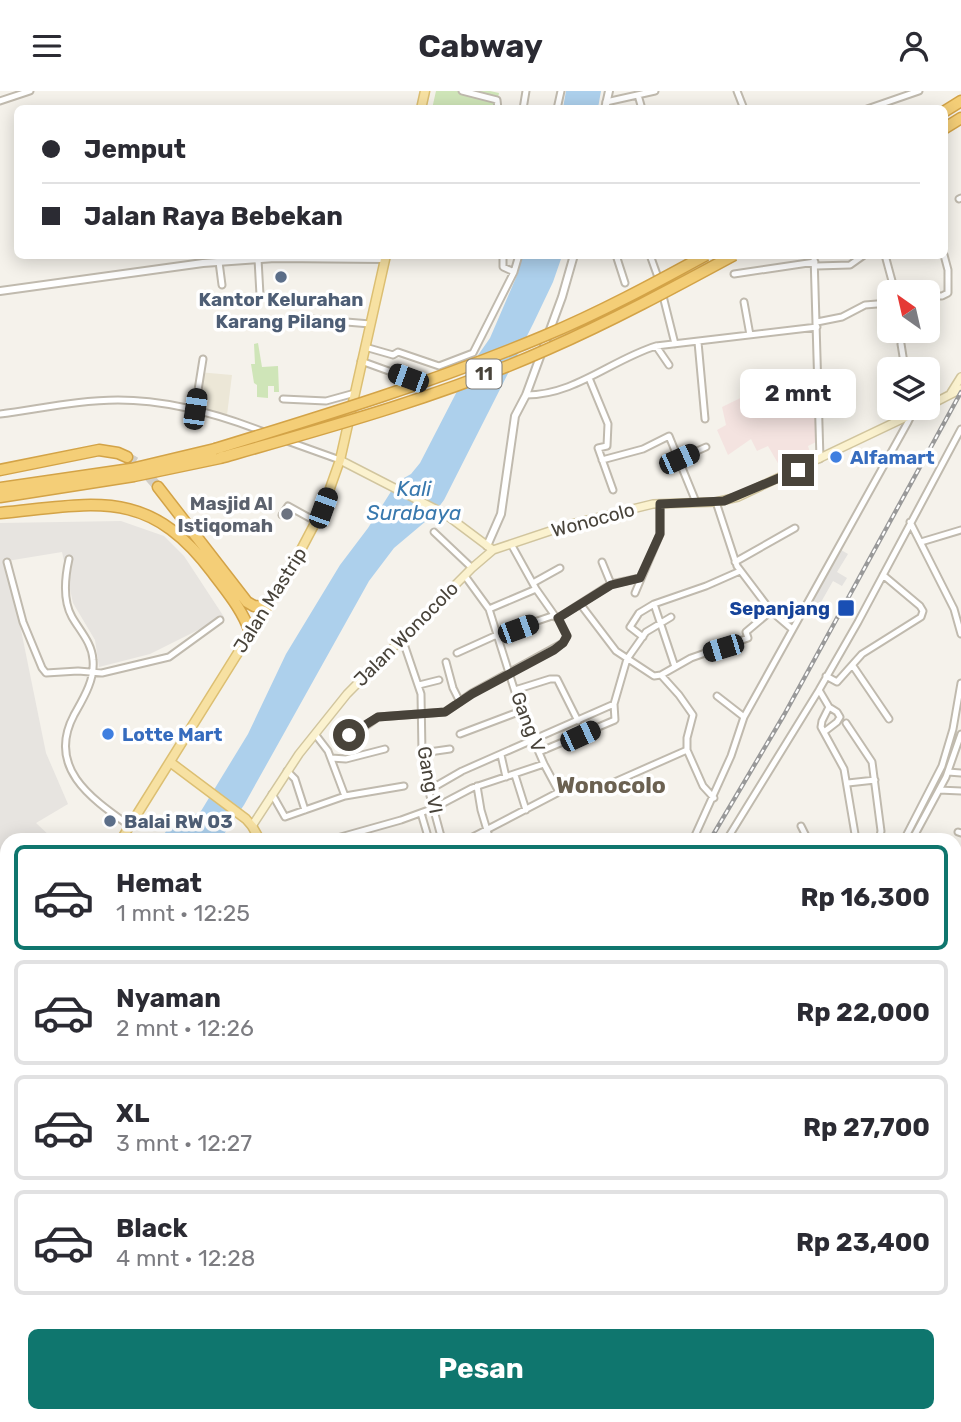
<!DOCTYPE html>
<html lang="id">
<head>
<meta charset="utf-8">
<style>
	body { margin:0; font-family:Rubik,sans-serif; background:#f2f2f3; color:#2b2b33; height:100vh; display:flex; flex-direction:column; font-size:26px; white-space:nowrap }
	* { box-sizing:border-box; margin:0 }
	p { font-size:23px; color:#7c7c81 }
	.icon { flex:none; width:38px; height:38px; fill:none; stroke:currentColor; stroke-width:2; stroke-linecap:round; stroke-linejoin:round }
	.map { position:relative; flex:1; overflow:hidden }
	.side { position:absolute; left:0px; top:742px; width:962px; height:590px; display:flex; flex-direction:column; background:#fff; border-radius:21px 21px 0 0; box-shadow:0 4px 18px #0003 }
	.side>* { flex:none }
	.banner { position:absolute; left:14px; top:14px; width:934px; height:154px; border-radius:10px; box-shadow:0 4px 18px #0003; display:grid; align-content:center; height:154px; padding:0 28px; background:#fff }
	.needle { width:46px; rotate:326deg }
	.controls { position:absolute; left:877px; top:189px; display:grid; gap:14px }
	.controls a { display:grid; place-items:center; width:63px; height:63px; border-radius:10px; background:#fff; box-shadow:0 4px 18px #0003; font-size:35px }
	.end { position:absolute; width:32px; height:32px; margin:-16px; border:9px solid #48433a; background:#fff; box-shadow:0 0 0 4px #fff }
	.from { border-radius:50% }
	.bubble { position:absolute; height:49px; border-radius:10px; background:#fff; box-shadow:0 4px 18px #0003; font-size:23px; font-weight:700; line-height:49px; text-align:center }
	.car { position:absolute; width:21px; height:42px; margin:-21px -10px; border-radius:9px; box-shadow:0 0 5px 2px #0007; background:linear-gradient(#222 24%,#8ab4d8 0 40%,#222 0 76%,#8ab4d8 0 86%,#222 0) }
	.banner b { display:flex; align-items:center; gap:24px; height:66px; font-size:26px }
	.banner b+b { border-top:2px solid #e1e1e2 }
	.banner i { width:18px; height:18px; background:#2b2b33 }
	ul { padding:12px 0 0; list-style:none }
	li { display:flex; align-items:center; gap:21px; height:105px; margin:0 14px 10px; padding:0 14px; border:4px solid #e1e1e2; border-radius:10px }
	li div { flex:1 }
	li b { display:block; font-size:26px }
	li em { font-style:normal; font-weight:700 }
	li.on { border-color:#0f766e }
	li>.icon { width:63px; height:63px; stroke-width:1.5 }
	.action { display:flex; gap:14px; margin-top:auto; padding:14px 28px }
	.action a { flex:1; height:80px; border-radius:10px; background:#0f766e; color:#fff; font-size:28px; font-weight:700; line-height:80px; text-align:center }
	header { display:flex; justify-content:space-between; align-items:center; height:91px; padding:0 28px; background:#fff; font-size:32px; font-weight:700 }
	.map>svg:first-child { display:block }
	.industrial { fill:#e7e4e0 }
	.education { fill:#ece7d7 }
	.medical { fill:#f4e3e0 }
	.green { fill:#cfe5b8 }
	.parking { fill:#e4e2df }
	.water { fill:#add0ec }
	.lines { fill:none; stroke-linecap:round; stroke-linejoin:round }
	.river { stroke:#add0ec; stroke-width:10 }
	.motorway-tunnel { stroke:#d2cfc8; stroke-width:10; stroke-dasharray:10 5; stroke-linecap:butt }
	.minor-casing { stroke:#c0baae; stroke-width:9 }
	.tertiary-casing { stroke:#c0baae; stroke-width:10 }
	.secondary-casing { stroke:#d1c59e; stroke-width:10 }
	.primary-casing { stroke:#dcbf72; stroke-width:11 }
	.motorway-casing { stroke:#d3a347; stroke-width:13 }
	.minor { stroke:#fff; stroke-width:5 }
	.tertiary { stroke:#fff; stroke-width:6 }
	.secondary { stroke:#fbf2cf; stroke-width:7 }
	.primary { stroke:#f7e1a2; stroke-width:8 }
	.motorway { stroke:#f4ce77; stroke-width:10 }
	.rail-casing { stroke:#999; stroke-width:4.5 }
	.rail { stroke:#fff; stroke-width:2; stroke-dasharray:5; stroke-linecap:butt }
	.motorway-bridge-casing { stroke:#d3a347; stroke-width:13; stroke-linecap:butt }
	.motorway-bridge { stroke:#f4ce77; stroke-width:10 }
	.route { stroke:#48433a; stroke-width:9 }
	.service-dot { fill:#5c6f8a; stroke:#fff; stroke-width:2.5 }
	.shop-dot { fill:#3f7fe0; stroke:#fff; stroke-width:2.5 }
	.worship-dot { fill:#6b7280; stroke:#fff; stroke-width:2.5 }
	.transit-dot { fill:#1a4fb4; stroke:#fff; stroke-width:2.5 }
	.labels { text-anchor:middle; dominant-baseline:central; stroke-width:7; stroke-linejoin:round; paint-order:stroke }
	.shield { fill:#fff; stroke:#7f7b75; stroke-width:2 }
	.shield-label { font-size:18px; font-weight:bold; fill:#48433a }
	.service-label { font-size:19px; font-weight:bold; fill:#4e5e75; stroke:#fff }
	.shop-label { font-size:19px; font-weight:bold; fill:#366cbe; stroke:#fff; text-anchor:start }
	.worship-label { font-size:19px; font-weight:bold; fill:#5b616d; stroke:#fff; text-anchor:end }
	.street-label { font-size:19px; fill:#48433a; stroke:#fff }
	.transit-label { font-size:19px; font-weight:bold; fill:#164399; stroke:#fff; text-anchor:end }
	.water-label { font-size:21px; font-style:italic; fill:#3979ae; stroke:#fff }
	.quarter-label { font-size:23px; font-weight:bold; fill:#6b6151; stroke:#fff }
</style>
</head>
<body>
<header><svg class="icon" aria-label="menu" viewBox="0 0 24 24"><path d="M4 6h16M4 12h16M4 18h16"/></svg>Cabway<svg class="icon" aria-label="person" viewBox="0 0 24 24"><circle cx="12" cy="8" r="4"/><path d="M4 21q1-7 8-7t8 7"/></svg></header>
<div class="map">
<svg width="961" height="1331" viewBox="0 0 961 1331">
	<rect width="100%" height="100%" fill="#f5f2eb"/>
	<path class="industrial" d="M121 430 164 445 184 465 224 526 150 563 99 576 95 549 73 512 62 461 7 470 46 662 68 713 36 732 54 749H7V764L0 760V432Z"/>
	<path class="education" d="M198 281 232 284 227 324 192 315Z"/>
	<path class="medical" d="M817 282 818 350 808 355 812 368 783 381 768 355 757 360 751 348 728 364 717 339 726 334 722 316 763 296 765 302 772 298 771 291Z"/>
	<path class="green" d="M436 0H490L499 2 496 17 432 18Z
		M258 252 262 276 278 275 279 301H274V295H268V307L257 306V294L254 292 251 273H255L254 253Z"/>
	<path class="parking" d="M841 459 848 463 837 481 847 487 842 495 833 490 816 520 809 516Z"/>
	<path class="water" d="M566 0H601L598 17H563Z
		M522 165H562L553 191 533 233 444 409 432 425 394 457 369 490 244 714 220 749H160L167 739 201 720 248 643 286 563 340 474 368 437 397 391 411 383 420 372 469 277 490 247 518 182Z
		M7 956V1016L0 1024V964Z"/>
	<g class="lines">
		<path class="river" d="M956 1161 961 1154
			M811 1331 813 1325"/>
		<path class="motorway-tunnel" d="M127 366 137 372 158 396"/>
		<g class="minor-casing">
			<path id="minor" d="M462 0 497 9 498 18
				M737 0 744 18
				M638 4 642 18
				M0 10 30 0
				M606 11 655 0
				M523 18 526 0
				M557 18 561 0
				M867 18 919 0
				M959 108 961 107
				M503 164V176L514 181
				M616 164 625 192
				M650 164 659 189 675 253
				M814 164 820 368
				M885 164 895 201
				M258 168 260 204
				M219 171 222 194
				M816 175 850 174 864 164
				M734 183 815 171
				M928 205H942L948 202V179L944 164
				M744 211 750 244
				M311 228 370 233
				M817 231 842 226 865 214 889 212
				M698 251 705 328
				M901 253 905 278
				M656 255 669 274
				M365 256 393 264 398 261 439 275 473 262 514 181 519 164
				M361 270 408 287
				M589 287 608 333 607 355 598 357 613 399
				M526 304C575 304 611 269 656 255L817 236
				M283 308 326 310 355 302
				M195 318 203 268
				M0 323C39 318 79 309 118 309 168 309 218 323 264 341
				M287 350 340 369
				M679 368 706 356
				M602 369 643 358 669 345 696 411
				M716 411 737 475 771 520 792 538
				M282 424 288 415 317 431
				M910 431 954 518 961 543
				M434 441 472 477
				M921 451 961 439
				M511 453 536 498 555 525
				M69 468C65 486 63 510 72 526 80 540 92 552 93 569 95 589 83 608 74 624 46 677 92 708 130 735
				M7 471 23 531 42 577 46 582 78 580 102 582 169 566 220 529
				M602 471 611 493
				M735 471 795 437
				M465 485 489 518 521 620 544 673 559 701 467 749
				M533 492 560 477
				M635 502 660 443V413
				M654 513 675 576
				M581 514 616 560 654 585 661 584 679 604 693 624 687 647V659L610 693
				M489 518 536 498
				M643 546 630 536 639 522 654 513 706 495 740 480
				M402 547 421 603 422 662 426 690 442 749
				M457 562 499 543 552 525 558 527 611 493 640 487
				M446 571 453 597 460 611
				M853 575 889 628
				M661 584 691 567 748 547 746 541 771 520
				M826 585 837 591 862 563 921 526 923 520 920 515 883 484
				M419 594 439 589
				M515 599 550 588H557L578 630
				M819 599 829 616 822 630 821 636 844 678 856 749
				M717 605 744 626
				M846 632 872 671 881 740 880 745 873 749
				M824 641 837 631 840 626 837 621 829 616
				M315 643 328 660 345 705
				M460 643 521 620
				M335 650 360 639 378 626 445 621 472 602 563 552 567 545 558 527
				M687 659 703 695 714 707
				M539 661 615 629 614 613 627 568 646 541 671 526
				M422 662 450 658
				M501 664 506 686
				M331 667 346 668 385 658
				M287 680 295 688 305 719
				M948 681 961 682
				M515 684 526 719
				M848 692 875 689
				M477 695 481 719 490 749
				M429 699 462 680 614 613
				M939 699 961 700
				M272 703 285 726 345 705 404 695
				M421 722 429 749
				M801 735 808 749
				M958 741 961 742
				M330 749 401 729 434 717 472 697 544 673
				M693 749 731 665 744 626 908 331 912 323 911 317
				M729 749V745L819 599 858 531 961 338
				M904 749 942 675 953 638 961 592
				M912 749 946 686 961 643
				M0 767 7 774
				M956 781 961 766
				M0 784 7 778
				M956 806H961
				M956 837H961
				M956 866H961
				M956 1026 961 1027
				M0 1126 7 1113
				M0 1207 7 1218
				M0 1265 7 1260
				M0 1268 7 1281
				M0 1317 7 1314
				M31 1325 35 1331
				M94 1325 97 1331
				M127 1325 132 1331
				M151 1325 156 1331
				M203 1325 209 1331
				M358 1325 362 1331
				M724 1325 725 1331
				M102 1331 113 1325
				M227 1331 235 1325
				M375 1331 384 1325
				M394 1331 398 1325
				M409 1331 411 1325
				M628 1331 642 1325
				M766 1331 772 1325"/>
		</g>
		<g class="tertiary-casing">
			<path id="tertiary" d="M605 18 609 0
				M0 200 203 172 275 167 385 168
				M487 455 501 423 515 325 526 304 562 206 574 164"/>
		</g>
		<g class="secondary-casing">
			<path id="secondary" d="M951 302 961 286
				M928 315 961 298
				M340 369 445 423 493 459
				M252 735 299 663 347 603 472 477 493 459 571 433 653 413 716 411 738 406 925 317"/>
		</g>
		<g class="primary-casing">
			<path id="primary" d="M421 18 425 0
				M170 671 246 728 252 735 260 749
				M121 749 294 472 323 417 340 369 386 164
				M0 914 7 905
				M621 1325 626 1331"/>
		</g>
		<g class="motorway-casing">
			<path id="motorway" d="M945 20 961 10
				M945 37 961 27
				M0 379 99 359 118 362 127 366
				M158 396 247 511 254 515 266 516
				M0 397 131 378 215 358
				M0 406 134 385 220 367
				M0 422C95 413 148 395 213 482 227 501 242 518 250 541"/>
		</g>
		<use href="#minor" class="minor"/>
		<use href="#tertiary" class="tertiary"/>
		<use href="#secondary" class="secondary"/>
		<use href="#primary" class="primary"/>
		<use href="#motorway" class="motorway"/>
		<g class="rail-casing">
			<path id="rail" d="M710 749 784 624 961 301
				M380 1331 384 1325"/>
		</g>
		<use href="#rail" class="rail"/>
		<g class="motorway-bridge-casing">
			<path id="motorway-bridge" d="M215 358C326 324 437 290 544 245 599 222 653 193 706 164
				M220 367C330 336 443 305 548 258 612 230 673 197 734 164"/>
		</g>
		<use href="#motorway-bridge" class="motorway-bridge"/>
	</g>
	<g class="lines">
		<path class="route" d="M349 644 378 626 445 621 472 603 554 559 563 552 567 545 558 527 611 494 640 487 660 443V413L724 410 798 379"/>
	</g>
	<g class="service-dot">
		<circle cx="281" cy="186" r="7"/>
		<circle cx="110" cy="730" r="7"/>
	</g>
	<g class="shop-dot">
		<circle cx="836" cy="366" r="7"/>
		<circle cx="108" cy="643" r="7"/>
	</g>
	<circle class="worship-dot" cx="287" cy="423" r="7"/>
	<rect class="transit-dot" x="837" y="508" width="18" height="18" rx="3.5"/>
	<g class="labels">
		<rect class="shield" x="466.5" y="268.5" width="35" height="29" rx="5"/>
		<g class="shield-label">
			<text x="484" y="283">11</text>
		</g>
		<g class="service-label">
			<text x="281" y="208">Kantor Kelurahan<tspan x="281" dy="22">Karang Pilang</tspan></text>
			<text x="124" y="730" text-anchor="start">Balai RW 03</text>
		</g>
		<g class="shop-label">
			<text x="850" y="366">Alfamart</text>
			<text x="122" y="643">Lotte Mart</text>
		</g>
		<g class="worship-label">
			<text x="273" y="412">Masjid Al<tspan x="273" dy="22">Istiqomah</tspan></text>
		</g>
		<g class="street-label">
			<text transform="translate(593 429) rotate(-15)">Wonocolo</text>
			<text transform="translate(270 509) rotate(-58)">Jalan Mastrip</text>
			<text transform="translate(406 543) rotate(-45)">Jalan Wonocolo</text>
			<text transform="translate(528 631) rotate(69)">Gang V</text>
			<text transform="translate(430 689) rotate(79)">Gang VI</text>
		</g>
		<g class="transit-label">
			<text x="830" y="517">Sepanjang</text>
		</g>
		<g class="water-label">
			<text x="414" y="397">Kali<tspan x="414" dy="24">Surabaya</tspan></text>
		</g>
		<g class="quarter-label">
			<text x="611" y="694">Wonocolo</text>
		</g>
	</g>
</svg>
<div class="controls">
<a><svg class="needle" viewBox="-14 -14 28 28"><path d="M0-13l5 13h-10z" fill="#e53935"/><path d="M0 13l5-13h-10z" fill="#7c7c81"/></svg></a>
<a><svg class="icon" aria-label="layers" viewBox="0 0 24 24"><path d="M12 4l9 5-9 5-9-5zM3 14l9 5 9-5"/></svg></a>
</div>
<i class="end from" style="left:349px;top:644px"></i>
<i class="end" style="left:798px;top:379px"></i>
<div class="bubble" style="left:740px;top:278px;width:116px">2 mnt</div>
<i class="car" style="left:408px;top:287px;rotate:290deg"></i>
<i class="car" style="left:195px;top:318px;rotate:8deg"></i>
<i class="car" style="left:679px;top:368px;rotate:66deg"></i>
<i class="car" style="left:323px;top:417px;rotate:20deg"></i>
<i class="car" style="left:518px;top:538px;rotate:70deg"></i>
<i class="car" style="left:723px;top:557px;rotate:253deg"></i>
<i class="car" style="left:580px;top:645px;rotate:65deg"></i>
<div class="banner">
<b><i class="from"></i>Jemput</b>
<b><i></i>Jalan Raya Bebekan</b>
</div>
<section class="side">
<ul>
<li class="on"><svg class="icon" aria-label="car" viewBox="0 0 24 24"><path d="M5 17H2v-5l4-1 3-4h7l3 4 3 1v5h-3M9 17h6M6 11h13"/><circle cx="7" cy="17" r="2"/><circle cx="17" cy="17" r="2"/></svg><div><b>Hemat</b><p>1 mnt · 12:25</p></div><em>Rp 16,300</em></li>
<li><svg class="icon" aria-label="car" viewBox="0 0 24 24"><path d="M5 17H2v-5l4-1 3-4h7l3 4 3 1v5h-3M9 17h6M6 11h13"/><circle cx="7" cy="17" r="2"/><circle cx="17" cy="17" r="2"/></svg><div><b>Nyaman</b><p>2 mnt · 12:26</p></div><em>Rp 22,000</em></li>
<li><svg class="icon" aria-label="car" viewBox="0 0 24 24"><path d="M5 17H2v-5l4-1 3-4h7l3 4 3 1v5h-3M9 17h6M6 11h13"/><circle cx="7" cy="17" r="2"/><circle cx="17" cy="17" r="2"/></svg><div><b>XL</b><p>3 mnt · 12:27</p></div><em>Rp 27,700</em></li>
<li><svg class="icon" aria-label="car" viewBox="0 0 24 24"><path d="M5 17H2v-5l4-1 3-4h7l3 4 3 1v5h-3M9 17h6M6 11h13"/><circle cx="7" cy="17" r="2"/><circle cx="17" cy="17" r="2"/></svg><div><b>Black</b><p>4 mnt · 12:28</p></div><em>Rp 23,400</em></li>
</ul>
<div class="action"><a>Pesan</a></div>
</section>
</div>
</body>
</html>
